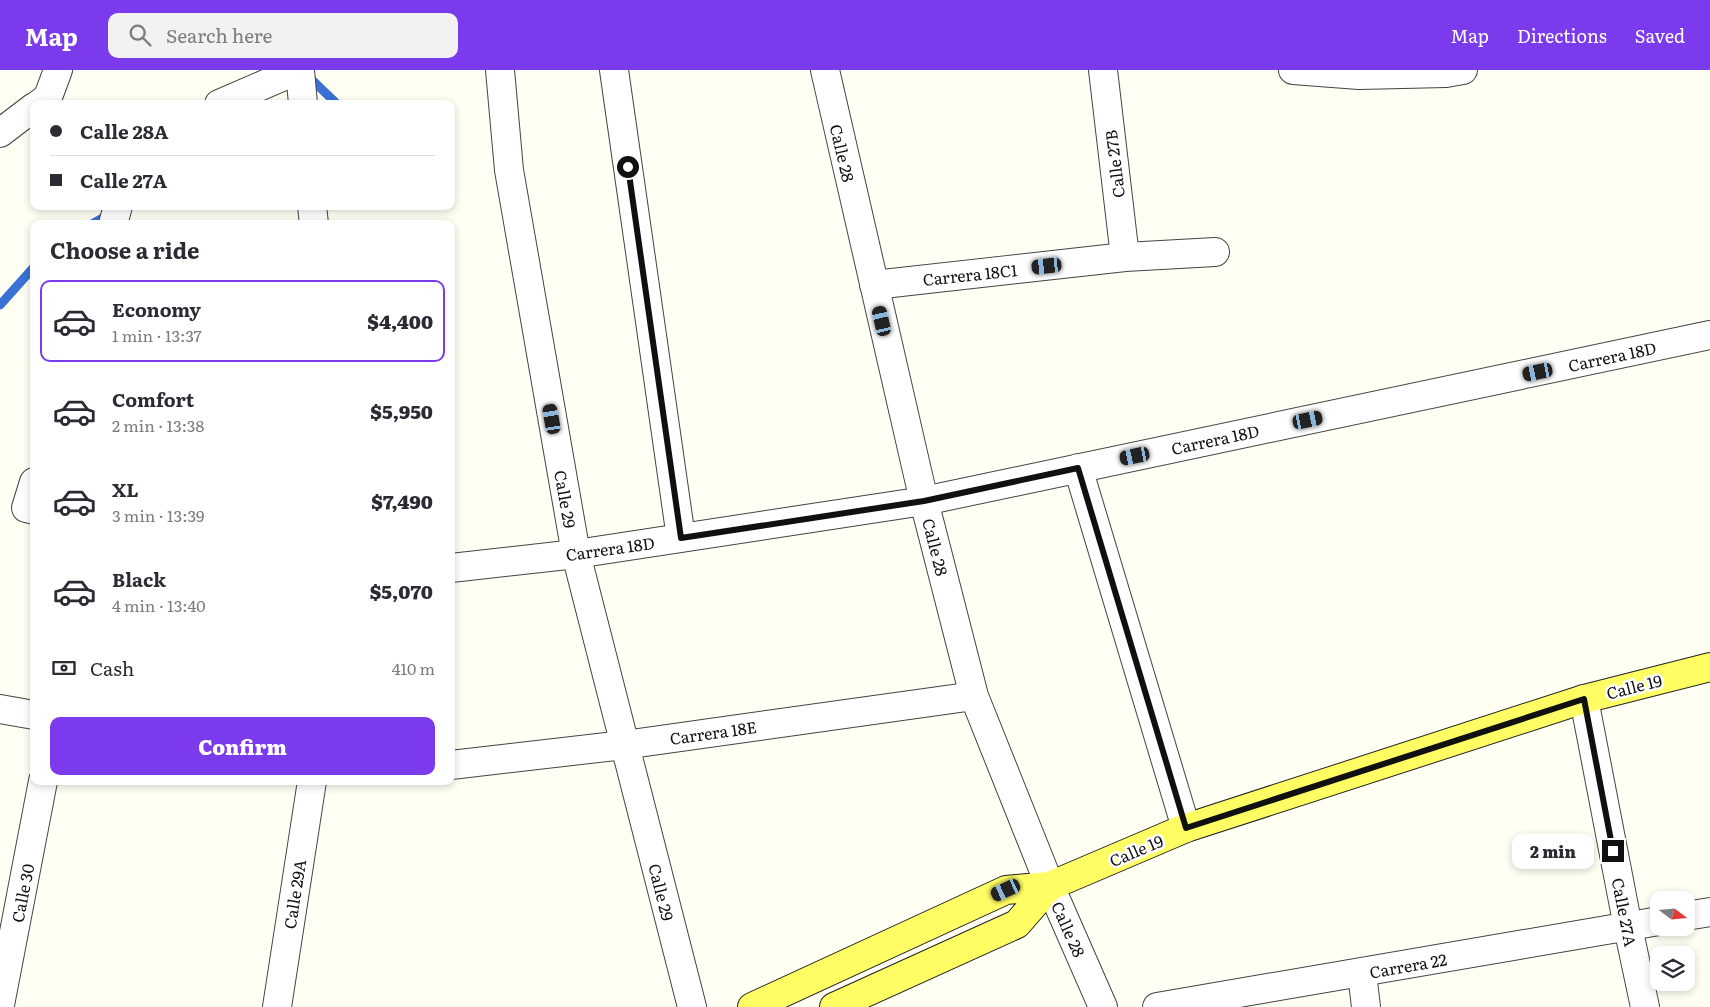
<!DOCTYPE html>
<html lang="en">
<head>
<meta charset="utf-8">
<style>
	body { margin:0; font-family:Literata,serif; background:#f2f2f3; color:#2b2b33; height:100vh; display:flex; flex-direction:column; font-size:19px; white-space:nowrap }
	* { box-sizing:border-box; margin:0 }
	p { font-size:16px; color:#7c7c81 }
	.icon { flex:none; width:28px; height:28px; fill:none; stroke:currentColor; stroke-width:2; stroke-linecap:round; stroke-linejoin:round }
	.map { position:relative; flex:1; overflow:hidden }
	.details { position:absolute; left:30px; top:150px; width:425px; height:565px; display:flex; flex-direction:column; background:#fff; border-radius:10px; box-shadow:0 2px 8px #0003 }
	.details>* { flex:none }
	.guide { position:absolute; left:30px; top:30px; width:425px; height:110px; border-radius:10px; box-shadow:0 2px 8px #0003; display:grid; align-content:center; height:110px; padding:0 20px; background:#fff }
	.needle { width:32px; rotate:106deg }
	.buttons { position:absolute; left:1650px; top:821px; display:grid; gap:10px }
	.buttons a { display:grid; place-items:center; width:45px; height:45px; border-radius:10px; background:#fff; box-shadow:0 2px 8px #0003; font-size:25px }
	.end { position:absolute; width:22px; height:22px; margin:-11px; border:6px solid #101010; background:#fff; box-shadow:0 0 0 2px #fff }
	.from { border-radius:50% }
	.bubble { position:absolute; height:35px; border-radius:10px; background:#fff; box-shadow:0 2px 8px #0003; font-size:16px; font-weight:800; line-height:35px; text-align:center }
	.car { position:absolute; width:15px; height:30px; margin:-15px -8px; border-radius:6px; box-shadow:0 0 4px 1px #0007; background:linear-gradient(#222 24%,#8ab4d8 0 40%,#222 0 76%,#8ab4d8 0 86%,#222 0) }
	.guide b { display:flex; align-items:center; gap:18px; height:48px; font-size:19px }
	.guide b+b { border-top:1px solid #e1e1e2 }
	.guide i { width:12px; height:12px; background:#2b2b33 }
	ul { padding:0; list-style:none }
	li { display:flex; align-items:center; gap:15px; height:82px; margin:0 10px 8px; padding:0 10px; border:2px solid transparent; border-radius:10px }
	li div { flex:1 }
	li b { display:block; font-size:19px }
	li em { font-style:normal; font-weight:800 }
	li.current { border-color:#7c3aed }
	li>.icon { width:45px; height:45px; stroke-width:1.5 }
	h2 { padding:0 20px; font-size:22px; line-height:60px }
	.pay { display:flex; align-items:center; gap:12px; height:55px; padding:0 20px; font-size:19px }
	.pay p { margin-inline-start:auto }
	.action { display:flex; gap:10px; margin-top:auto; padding:10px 20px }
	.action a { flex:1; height:58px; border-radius:10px; background:#7c3aed; color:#fff; font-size:20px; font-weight:800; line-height:58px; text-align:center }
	header { display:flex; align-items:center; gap:30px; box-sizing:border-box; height:70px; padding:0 25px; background:#7c3aed; color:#fff }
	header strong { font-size:24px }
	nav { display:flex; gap:28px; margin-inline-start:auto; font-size:18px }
	.search { width:350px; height:45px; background:#f2f2f3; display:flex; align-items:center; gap:12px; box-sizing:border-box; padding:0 18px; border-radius:10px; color:#7c7c81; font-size:19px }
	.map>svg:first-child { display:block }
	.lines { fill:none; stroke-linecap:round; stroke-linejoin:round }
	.stream { stroke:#3972d4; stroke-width:9 }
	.minor-casing { stroke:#434343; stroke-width:30 }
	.major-casing { stroke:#212121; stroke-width:30 }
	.minor { stroke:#fff; stroke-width:28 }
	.major { stroke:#fefd64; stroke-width:28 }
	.route { stroke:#101010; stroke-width:6 }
	.labels { text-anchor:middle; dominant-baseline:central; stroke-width:5; stroke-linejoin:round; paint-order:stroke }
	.street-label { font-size:16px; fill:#101010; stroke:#fff }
</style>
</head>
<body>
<header>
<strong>Map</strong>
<div class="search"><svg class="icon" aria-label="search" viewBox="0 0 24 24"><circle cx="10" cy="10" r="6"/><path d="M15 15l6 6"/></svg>Search here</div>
<nav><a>Map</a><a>Directions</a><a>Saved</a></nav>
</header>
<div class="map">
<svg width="1710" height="937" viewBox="0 0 1710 937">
	<rect width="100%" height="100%" fill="#fffff4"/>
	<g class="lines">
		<path class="stream" d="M307 5 337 34
			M92 154 110 144
			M0 235 34 197"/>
		<g class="minor-casing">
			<path id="minor" d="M300 0 303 34
				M500 0 509 100 576 484 692 937
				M614 0 681 468
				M825 0 924 431 974 626 1050 816 1103 937
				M1103 0 1125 187
				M1293 0 1359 5 1446 3 1463 0
				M39 34 48 27 58 0
				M219 34 298 0
				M0 63 34 37
				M312 136 314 154
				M113 154 118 136
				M874 215 1125 187 1215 182
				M1078 398 1186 758
				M34 412 26 438 34 440
				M451 498 576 484 924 431 1710 265
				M1584 629 1628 857 1645 937
				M0 639 34 645
				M451 695 624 675 974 626
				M1686 846 1710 842
				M1362 903 1366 937
				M0 935 43 711
				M277 937 312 711
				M1157 937 1659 851"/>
		</g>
		<g class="major-casing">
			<path id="major" d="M752 937 1006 820 1050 816 1186 758 1584 629 1710 597
				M834 937 1017 854 1050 816"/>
		</g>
		<use href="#minor" class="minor"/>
		<use href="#major" class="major"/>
	</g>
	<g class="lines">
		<path class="route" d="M628 97 681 468 924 431 1078 398 1186 758 1584 629 1613 781"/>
	</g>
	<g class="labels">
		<g class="street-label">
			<text transform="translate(843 83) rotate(77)">Calle 28</text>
			<text transform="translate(1114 94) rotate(-97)">Calle 27B</text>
			<text transform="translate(970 204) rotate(-6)">Carrera 18C1</text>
			<text transform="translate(1612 286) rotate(-12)">Carrera 18D</text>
			<text transform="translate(1215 369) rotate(-12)">Carrera 18D</text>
			<text transform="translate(566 429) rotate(80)">Calle 29</text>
			<text transform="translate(936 477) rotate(76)">Calle 28</text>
			<text transform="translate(610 478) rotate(-8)">Carrera 18D</text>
			<text transform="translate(1634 616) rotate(-14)">Calle 19</text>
			<text transform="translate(713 662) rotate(-8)">Carrera 18E</text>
			<text transform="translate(1136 780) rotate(-23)">Calle 19</text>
			<text transform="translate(662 822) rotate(76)">Calle 29</text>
			<text transform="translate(22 823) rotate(-79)">Calle 30</text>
			<text transform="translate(294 824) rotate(-81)">Calle 29A</text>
			<text transform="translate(1625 842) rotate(79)">Calle 27A</text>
			<text transform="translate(1069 859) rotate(66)">Calle 28</text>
			<text transform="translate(1408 895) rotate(-10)">Carrera 22</text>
		</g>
	</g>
</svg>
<div class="buttons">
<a><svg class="needle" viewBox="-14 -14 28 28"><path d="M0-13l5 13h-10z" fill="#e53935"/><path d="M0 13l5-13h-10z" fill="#7c7c81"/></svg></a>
<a><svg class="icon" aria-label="layers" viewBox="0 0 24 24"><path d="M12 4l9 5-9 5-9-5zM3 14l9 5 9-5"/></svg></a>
</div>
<i class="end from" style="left:628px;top:97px"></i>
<i class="end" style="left:1613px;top:781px"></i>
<div class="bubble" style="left:1512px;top:764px;width:82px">2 min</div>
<i class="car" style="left:1047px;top:196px;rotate:264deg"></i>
<i class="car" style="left:882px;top:251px;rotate:347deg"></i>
<i class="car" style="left:1538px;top:302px;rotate:258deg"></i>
<i class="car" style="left:552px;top:349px;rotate:350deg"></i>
<i class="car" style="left:1308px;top:350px;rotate:78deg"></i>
<i class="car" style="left:1135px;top:386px;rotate:258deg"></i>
<i class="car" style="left:1006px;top:820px;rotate:245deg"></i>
<div class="guide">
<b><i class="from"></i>Calle 28A</b>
<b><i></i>Calle 27A</b>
</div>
<section class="details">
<h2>Choose a ride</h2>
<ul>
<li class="current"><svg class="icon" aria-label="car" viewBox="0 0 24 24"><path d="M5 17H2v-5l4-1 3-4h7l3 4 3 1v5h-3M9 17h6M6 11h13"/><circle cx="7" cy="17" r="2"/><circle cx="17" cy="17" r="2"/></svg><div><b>Economy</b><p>1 min · 13:37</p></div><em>$4,400</em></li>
<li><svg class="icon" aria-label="car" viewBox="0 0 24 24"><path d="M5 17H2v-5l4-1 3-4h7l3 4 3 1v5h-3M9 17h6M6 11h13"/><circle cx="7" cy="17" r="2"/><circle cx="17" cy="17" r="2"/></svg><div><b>Comfort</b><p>2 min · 13:38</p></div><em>$5,950</em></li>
<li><svg class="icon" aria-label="car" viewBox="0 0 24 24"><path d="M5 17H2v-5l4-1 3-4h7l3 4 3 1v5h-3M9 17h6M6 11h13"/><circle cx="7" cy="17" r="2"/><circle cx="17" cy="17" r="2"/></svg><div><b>XL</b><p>3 min · 13:39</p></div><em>$7,490</em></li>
<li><svg class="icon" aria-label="car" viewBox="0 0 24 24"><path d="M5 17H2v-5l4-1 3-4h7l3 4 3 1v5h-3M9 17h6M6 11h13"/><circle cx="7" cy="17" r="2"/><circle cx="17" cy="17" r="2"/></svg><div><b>Black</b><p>4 min · 13:40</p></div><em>$5,070</em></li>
</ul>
<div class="pay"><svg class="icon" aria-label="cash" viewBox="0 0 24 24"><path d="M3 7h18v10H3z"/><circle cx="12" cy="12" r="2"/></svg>Cash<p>410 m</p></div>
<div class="action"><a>Confirm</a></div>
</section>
</div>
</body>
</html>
